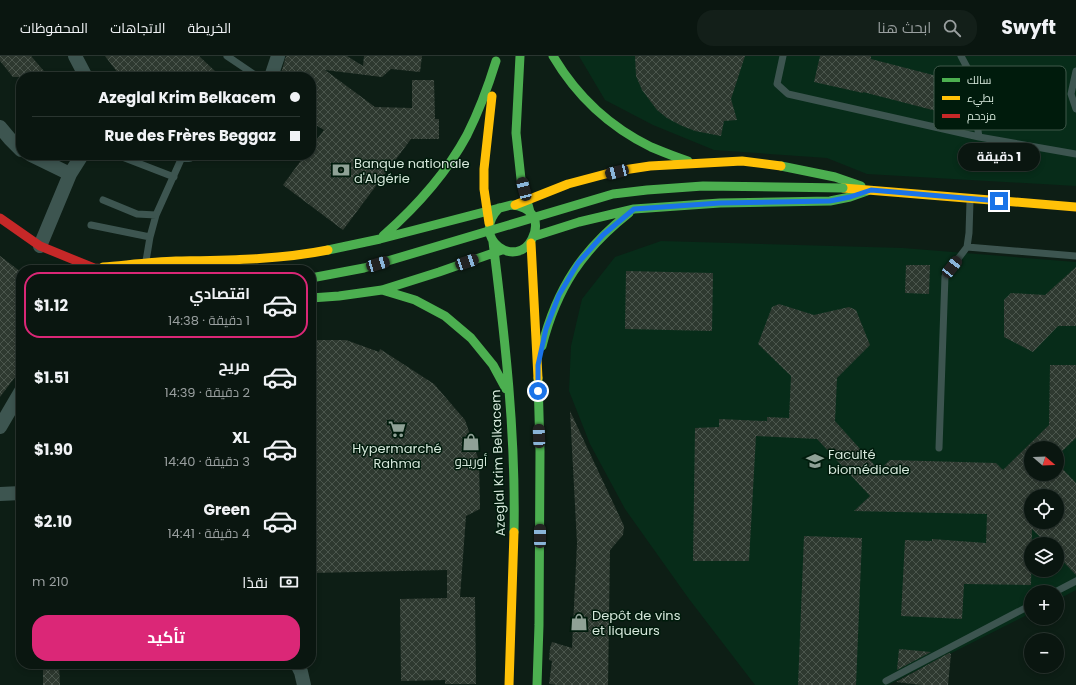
<!DOCTYPE html>
<html lang="ar">
<head>
<meta charset="utf-8">
<style>
	body { margin:0; font-family:Poppins,Cairo,sans-serif; background:#131f19; color:#f1f3f6; direction:rtl; height:100vh; display:flex; flex-direction:column; font-size:15px; white-space:nowrap }
	* { box-sizing:border-box; margin:0 }
	p { font-size:13px; color:#999f9f }
	.icon { flex:none; width:22px; height:22px; fill:none; stroke:currentColor; stroke-width:2; stroke-linecap:round; stroke-linejoin:round }
	.map { position:relative; flex:1; overflow:hidden; direction:ltr }
	.side { position:absolute; left:16px; top:209px; width:300px; height:404px; display:flex; flex-direction:column; background:#0a1610; border-radius:16px; box-shadow:0 2px 6px #0003,0 0 0 1px #2a3530; direction:rtl }
	.side>* { flex:none }
	.top-card { position:absolute; left:16px; top:16px; width:300px; height:88px; border-radius:16px; box-shadow:0 2px 6px #0003,0 0 0 1px #2a3530; direction:rtl; display:grid; align-content:center; height:88px; padding:0 16px; background:#0a1610 }
	.needle { width:26px; rotate:109deg }
	.fabs { position:absolute; left:1024px; top:385px; display:grid; gap:8px }
	.fabs a { display:grid; place-items:center; width:40px; height:40px; border-radius:50%; background:#0a1610; box-shadow:0 2px 6px #0003,0 0 0 1px #2a3530; font-size:20px }
	.end { position:absolute; width:18px; height:18px; margin:-9px; border:5px solid #1a73e8; background:#fff; box-shadow:0 0 0 2px #fff }
	.from { border-radius:50% }
	.bubble { position:absolute; height:28px; border-radius:14px; background:#0a1610; box-shadow:0 2px 6px #0003,0 0 0 1px #2a3530; font-size:13px; font-weight:700; line-height:28px; text-align:center; direction:rtl }
	.car { position:absolute; width:12px; height:24px; margin:-12px -6px; border-radius:5px; box-shadow:0 0 3px 1px #0007; background:linear-gradient(#222 24%,#8ab4d8 0 40%,#222 0 76%,#8ab4d8 0 86%,#222 0) }
	.top-card b { display:flex; align-items:center; gap:14px; height:38px; font-size:15px }
	.top-card b+b { border-top:1px solid #2a3530 }
	.top-card i { width:10px; height:10px; background:#f1f3f6 }
	ul { padding:7px 0 0; list-style:none }
	li { display:flex; align-items:center; gap:12px; height:66px; margin:0 8px 6px; padding:0 8px; border:2px solid transparent; border-radius:16px }
	li div { flex:1 }
	li b { display:block; font-size:15px }
	li em { font-style:normal; font-weight:700 }
	li.active { border-color:#db2777 }
	li>.icon { width:36px; height:36px; stroke-width:1.5 }
	.pay { display:flex; align-items:center; gap:10px; height:44px; padding:0 16px; font-size:15px }
	.pay p { margin-inline-start:auto }
	.button { display:flex; gap:8px; margin-top:auto; padding:8px 16px }
	.button a { flex:1; height:46px; border-radius:16px; background:#db2777; color:#fff; font-size:16px; font-weight:700; line-height:46px; text-align:center }
	header { display:flex; align-items:center; gap:24px; box-sizing:border-box; height:56px; padding:0 20px; background:#0a1610; border-bottom:1px solid #2a3530 }
	header strong { font-size:19px }
	nav { display:flex; gap:22px; margin-inline-start:auto; font-size:14px }
	.search { width:280px; height:36px; background:#131f19; display:flex; align-items:center; gap:10px; box-sizing:border-box; padding:0 14px; border-radius:16px; color:#999f9f; font-size:15px }
	.map>svg:first-child { display:block }
	.built { fill:#072c19; fill-rule:evenodd }
	.building { fill:url(#building-cross-hatch); fill-rule:evenodd }
	.lines { fill:none; stroke-linecap:round; stroke-linejoin:round }
	.lane { stroke:#3d5550; stroke-width:7 }
	.street { stroke:#3d5550; stroke-width:14 }
	.fast { stroke:#4caf50; stroke-width:9 }
	.slow { stroke:#ffc107; stroke-width:9 }
	.jam { stroke:#c62828; stroke-width:9 }
	.fast-bridge { stroke:#4caf50; stroke-width:9 }
	.route { stroke:#1a73e8; stroke-width:5 }
	.labels { text-anchor:middle; dominant-baseline:central; stroke-width:3; stroke-linejoin:round; paint-order:stroke }
	.poi-label { font-size:13px; fill:#d5e7db; stroke:#001b0c; text-anchor:start }
	.street-label { font-size:13px; fill:#d5e7db; stroke:#001b0c }
	.key { fill:#001b0c; stroke:#40584a; stroke-width:1 }
	.key-label { font-size:11px; fill:#d5e7db }
</style>
</head>
<body>
<header>
<strong>Swyft</strong>
<div class="search"><svg class="icon" aria-label="search" viewBox="0 0 24 24"><circle cx="10" cy="10" r="6"/><path d="M15 15l6 6"/></svg>ابحث هنا</div>
<nav><a>الخريطة</a><a>الاتجاهات</a><a>المحفوظات</a></nav>
</header>
<div class="map">
<svg width="1076" height="629" viewBox="0 0 1076 629">
	<defs>
		<pattern id="building-cross-hatch" width="8" height="8" patternUnits="userSpaceOnUse"><rect width="8" height="8" fill="#2e3930"/><path d="M0 0l8 8M0 8l8-8" fill="none" stroke="#4b564d"/></pattern>
	</defs>
	<rect width="100%" height="100%" fill="#0d1e15"/>
	<path class="built" d="M579 0H1076V130L867 118 827 102 714 94 653 69 605 44Z
		M661 185 903 192 1076 206V534L1057 544V536H1031V557L888 629H755L689 543 625 453 590 388 569 335 571 290 582 243 615 201ZM1031 392H1057V418H1031ZM1031 440H1057V466H1031ZM1031 488H1057V514H1031Z"/>
	<path class="building" d="M0 0H31L49 21H13L0 5Z
		M105 0H199L221 21H121Z
		M286 0H347L363 10 364 0H422L420 16 391 13 382 21 325 14 375 51 412 52V24H434L435 63H439V83H411L343 174 283 129 305 99H311V91L324 74 311 66V21H280Z
		M635 0H745L731 43 737 64 724 65 721 80 695 75 680 69 667 62 657 54 642 34 636 20Z
		M820 0H871V3L960 26 952 59 863 36V37L814 26Z
		M0 200 21 216V313L0 341Z
		M906 209H930L929 238 905 237Z
		M1076 211V270H1058L1033 296 1004 281V244L1011 237 1045 239Z
		M626 215 713 217 712 275 625 273Z
		M779 248 814 259 849 251 856 254 870 289 837 322 835 365 879 414 890 404 996 407 1003 414 1049 369 1050 309H1076V382L1057 400V392H1031V418H1057V407L1076 427V519L1057 499V488H1047L1032 473 1031 529 964 528 962 563 901 560 905 484 932 485V483L986 487 987 458 854 455 870 440 817 383 756 380 749 505H693L695 372 719 371V363L767 365V361L789 362 791 320 758 288 772 251ZM1031 440H1057V466H1031Z
		M311 284H346L379 296 380 293 434 328 465 364 479 405 480 453 466 460 460 541H475L476 628H445V624L401 625 400 543 447 542V514L311 517Z
		M570 355 624 470 623 479 610 494 608 629H558L549 628 552 605 549 604 550 592 552 586 572 592 577 487Z
		M804 480 862 482 856 629H798Z
		M899 593 931 596 897 614Z
		M949 597 951 598 948 629H922L896 626Z
		M43 608H59L60 629H43Z"/>
	<g class="lines">
		<path class="lane" d="M227 0 258 21
			M783 0 777 28 788 38 979 81 1076 98
			M961 0 969 15 979 81
			M1076 15 1071 38 1076 53
			M117 99 174 121
			M103 144 137 158 156 159 183 99
			M970 145 969 177 967 191 1076 200
			M91 169 150 181
			M146 205 150 181 156 159
			M939 392 945 220 967 191
			M1055 536 1076 525
			M886 625 1031 549"/>
		<path class="street" d="M75 0 86 21
			M271 21 278 0
			M0 71 10 83 21 94
			M31 99 70 118
			M182 99H189
			M40 190 70 118 82 99
			M0 371 21 335
			M0 438 21 437
			M297 608 301 616 304 629"/>
		<path class="fast" d="M520 0 516 77 521 123 530 156
			M553 0C576 39 610 71 651 91 663 96 675 101 688 105
			M781 110 835 121 861 130
			M383 180C416 151 446 118 467 79 479 55 488 31 496 5
			M535 180 579 166 634 153 720 147 830 145 850 141 867 135
			M493 186C505 282 516 379 514 476
			M328 194 380 183 511 149C520 149 530 153 534 162 537 169 535 177 532 183 517 214 469 183 499 152
			M382 234 415 244 445 260 471 282 493 309 506 333
			M311 242 339 240 382 234 439 216 502 194
			M542 290C557 232 582 194 629 157
			M537 629 539 569 540 395 538 322"/>
		<path class="slow" d="M843 132 1076 151
			M515 149 568 128 617 115 650 110 742 105 781 110
			M489 167 484 133V113L492 40
			M531 187 538 322
			M103 211C127 209 152 206 176 205 227 204 278 204 328 194
			M509 629 514 476"/>
		<path class="jam" d="M0 162 40 190 94 212 121 214"/>
		<path class="fast-bridge" d="M311 222 364 212 613 138 647 134 703 130 843 132"/>
	</g>
	<g class="lines">
		<path class="route" d="M538 335V309L546 273 559 239 578 207 603 179 634 153 720 147 830 145 850 141 871 134 999 145"/>
	</g>
	<defs>
		<g id="bank-bare" transform="scale(1.38)"><path d="M-6-4H6V4H-6ZM0-2.3a2.3 2.3 0 1 0 0 4.6a2.3 2.3 0 1 0 0-4.6Z" fill="#8fa196" stroke="#001b0c" stroke-width="2.5" paint-order="stroke"/></g>
		<g id="supermarket-bare" transform="scale(1.38)"><path d="M-6-5.5h2.5l.6 2H6L4.5 2H-2.5L-4.4-4H-6ZM-1.5 3.2a1.3 1.3 0 1 0 .1 0ZM3 3.2a1.3 1.3 0 1 0 .1 0Z" fill="#8fa196" stroke="#001b0c" stroke-width="2.5" paint-order="stroke"/></g>
		<g id="shop-bare" transform="scale(1.38)"><path d="M-5-2.5h2.3a2.7 3.5 0 0 1 5.4 0H5L5.5 6h-11ZM-1.5-2.5h3a1.5 2.3 0 0 0-3 0Z" fill="#8fa196" stroke="#001b0c" stroke-width="2.5" paint-order="stroke"/></g>
		<g id="university-bare" transform="scale(1.38)"><path d="M0-5L7-2L0 1L-7-2ZM-4 1L0 2.5L4 1V4Q0 6-4 4Z" fill="#8fa196" stroke="#001b0c" stroke-width="2.5" paint-order="stroke"/></g>
	</defs>
	<g fill-rule="evenodd">
		<use href="#bank-bare" x="341" y="114"/>
		<use href="#supermarket-bare" x="397" y="373"/>
		<use href="#shop-bare" x="471" y="386"/>
		<use href="#university-bare" x="815" y="405"/>
		<use href="#shop-bare" x="579" y="566"/>
	</g>
	<g class="labels">
		<g class="poi-label">
			<text x="354" y="107">Banque nationale<tspan x="354" dy="15">d'Algérie</tspan></text>
			<text x="397" y="392" text-anchor="middle">Hypermarché<tspan x="397" dy="15">Rahma</tspan></text>
			<text x="828" y="398">Faculté<tspan x="828" dy="15">biomédicale</tspan></text>
			<text x="471" y="405" text-anchor="middle">أوريدو</text>
			<text x="592" y="559">Depôt de vins<tspan x="592" dy="15">et liqueurs</tspan></text>
		</g>
		<g class="street-label">
			<text transform="translate(498 407) rotate(-92)">Azeglal Krim Belkacem</text>
		</g>
	</g>
	<rect x="934" y="10" width="132" height="64" rx="6" class="key"/>
	<rect x="942" y="22" width="18" height="4" fill="#4caf50"/>
	<rect x="942" y="40" width="18" height="4" fill="#ffc107"/>
	<rect x="942" y="58" width="18" height="4" fill="#c62828"/>
	<g class="key-label">
		<text x="967" y="28">سالك</text>
		<text x="967" y="46">بطيء</text>
		<text x="967" y="64">مزدحم</text>
	</g>
</svg>
<div class="fabs">
<a><svg class="needle" viewBox="-14 -14 28 28"><path d="M0-13l5 13h-10z" fill="#e53935"/><path d="M0 13l5-13h-10z" fill="#999f9f"/></svg></a>
<a><svg class="icon" aria-label="locate" viewBox="0 0 24 24"><circle cx="12" cy="12" r="6"/><path d="M12 2v4M12 18v4M2 12h4M18 12h4"/></svg></a>
<a><svg class="icon" aria-label="layers" viewBox="0 0 24 24"><path d="M12 4l9 5-9 5-9-5zM3 14l9 5 9-5"/></svg></a>
<a>+</a>
<a>−</a>
</div>
<i class="end from" style="left:538px;top:335px"></i>
<i class="end" style="left:999px;top:145px"></i>
<div class="bubble" style="left:958px;top:87px;width:82px">1 دقيقة</div>
<i class="car" style="left:617px;top:116px;rotate:256deg"></i>
<i class="car" style="left:524px;top:133px;rotate:346deg"></i>
<i class="car" style="left:467px;top:206px;rotate:71deg"></i>
<i class="car" style="left:378px;top:208px;rotate:74deg"></i>
<i class="car" style="left:952px;top:211px;rotate:38deg"></i>
<i class="car" style="left:539px;top:380px;rotate:358deg"></i>
<i class="car" style="left:540px;top:480px;rotate:0deg"></i>
<div class="top-card">
<b><i class="from"></i>Azeglal Krim Belkacem</b>
<b><i></i>Rue des Frères Beggaz</b>
</div>
<section class="side">
<ul>
<li class="active"><svg class="icon" aria-label="car" viewBox="0 0 24 24"><path d="M5 17H2v-5l4-1 3-4h7l3 4 3 1v5h-3M9 17h6M6 11h13"/><circle cx="7" cy="17" r="2"/><circle cx="17" cy="17" r="2"/></svg><div><b>اقتصادي</b><p>1 دقيقة · 14:38</p></div><em>$1.12</em></li>
<li><svg class="icon" aria-label="car" viewBox="0 0 24 24"><path d="M5 17H2v-5l4-1 3-4h7l3 4 3 1v5h-3M9 17h6M6 11h13"/><circle cx="7" cy="17" r="2"/><circle cx="17" cy="17" r="2"/></svg><div><b>مريح</b><p>2 دقيقة · 14:39</p></div><em>$1.51</em></li>
<li><svg class="icon" aria-label="car" viewBox="0 0 24 24"><path d="M5 17H2v-5l4-1 3-4h7l3 4 3 1v5h-3M9 17h6M6 11h13"/><circle cx="7" cy="17" r="2"/><circle cx="17" cy="17" r="2"/></svg><div><b>XL</b><p>3 دقيقة · 14:40</p></div><em>$1.90</em></li>
<li><svg class="icon" aria-label="car" viewBox="0 0 24 24"><path d="M5 17H2v-5l4-1 3-4h7l3 4 3 1v5h-3M9 17h6M6 11h13"/><circle cx="7" cy="17" r="2"/><circle cx="17" cy="17" r="2"/></svg><div><b>Green</b><p>4 دقيقة · 14:41</p></div><em>$2.10</em></li>
</ul>
<div class="pay"><svg class="icon" aria-label="cash" viewBox="0 0 24 24"><path d="M3 7h18v10H3z"/><circle cx="12" cy="12" r="2"/></svg>نقدًا<p>210 m</p></div>
<div class="button"><a>تأكيد</a></div>
</section>
</div>
</body>
</html>
